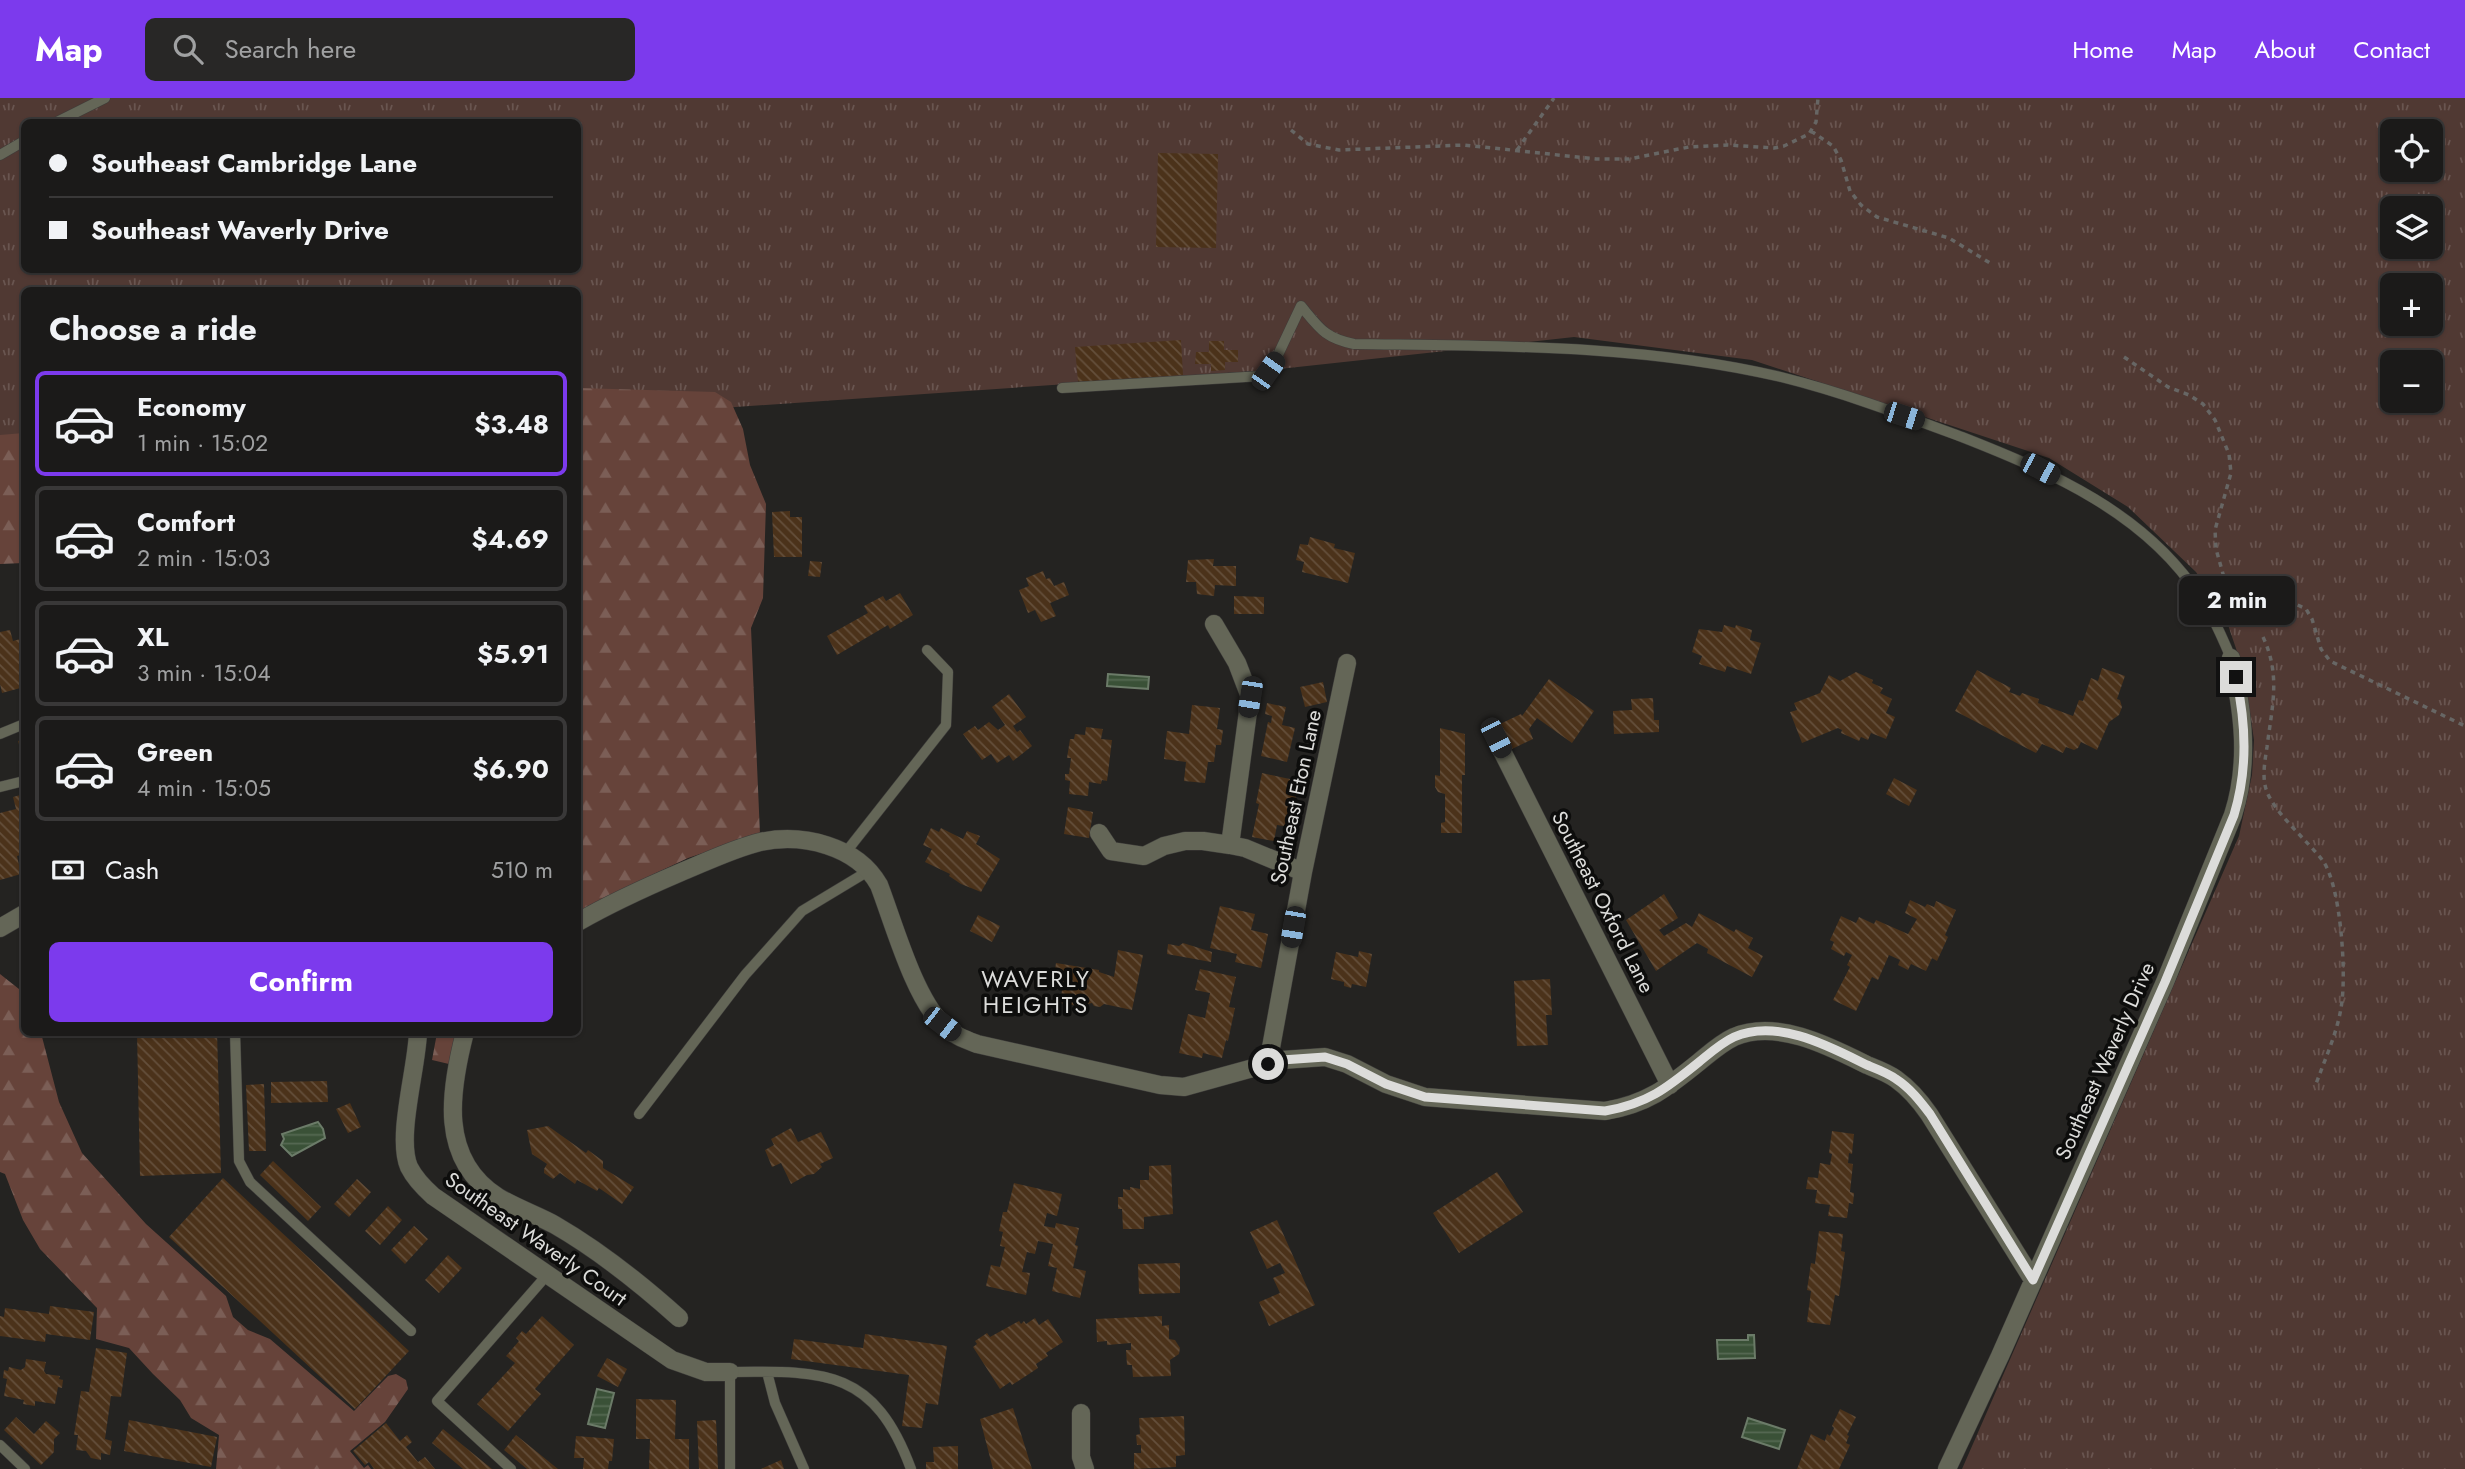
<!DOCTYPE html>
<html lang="en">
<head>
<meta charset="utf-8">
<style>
	body { margin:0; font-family:Jost,sans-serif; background:#282726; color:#f1f3f6; height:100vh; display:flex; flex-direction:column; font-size:26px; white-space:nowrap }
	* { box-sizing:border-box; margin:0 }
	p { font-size:23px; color:#a0a1a2 }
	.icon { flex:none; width:38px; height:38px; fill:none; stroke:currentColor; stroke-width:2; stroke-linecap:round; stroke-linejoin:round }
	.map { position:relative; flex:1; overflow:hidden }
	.details { position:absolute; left:21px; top:189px; width:560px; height:749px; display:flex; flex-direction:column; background:#1b1a19; border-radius:10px; box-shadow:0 2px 5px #0004,0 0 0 2px #393838 }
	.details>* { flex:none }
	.guide { position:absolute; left:21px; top:21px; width:560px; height:154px; border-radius:10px; box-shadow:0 2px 5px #0004,0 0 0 2px #393838; display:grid; align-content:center; height:154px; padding:0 28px; background:#1b1a19 }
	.controls { position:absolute; left:2380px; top:21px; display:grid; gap:14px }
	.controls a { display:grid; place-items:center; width:63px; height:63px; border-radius:10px; background:#1b1a19; box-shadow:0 2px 5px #0004,0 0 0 2px #393838; font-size:35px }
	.end { position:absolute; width:32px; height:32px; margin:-16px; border:9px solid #dcdcda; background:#111; box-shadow:0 0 0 4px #111 }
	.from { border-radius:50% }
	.bubble { position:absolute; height:49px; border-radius:10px; background:#1b1a19; box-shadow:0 2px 5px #0004,0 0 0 2px #393838; font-size:23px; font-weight:700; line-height:49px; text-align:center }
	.car { position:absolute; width:21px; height:42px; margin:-21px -10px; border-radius:9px; box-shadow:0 0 5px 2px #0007; background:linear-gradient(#222 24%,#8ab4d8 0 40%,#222 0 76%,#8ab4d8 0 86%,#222 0) }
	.guide b { display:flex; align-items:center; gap:24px; height:66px; font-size:26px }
	.guide b+b { border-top:2px solid #393838 }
	.guide i { width:18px; height:18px; background:#f1f3f6 }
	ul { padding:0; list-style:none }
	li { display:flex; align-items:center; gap:21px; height:105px; margin:0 14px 10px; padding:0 14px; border:4px solid #393838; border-radius:10px }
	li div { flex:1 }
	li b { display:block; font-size:26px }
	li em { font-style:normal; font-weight:700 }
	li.selected { border-color:#7c3aed }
	li>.icon { width:63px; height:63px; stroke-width:1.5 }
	h2 { padding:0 28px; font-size:32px; line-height:84px }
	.pay { display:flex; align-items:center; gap:18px; height:77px; padding:0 28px; font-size:26px }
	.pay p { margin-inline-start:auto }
	.cta { display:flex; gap:14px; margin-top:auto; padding:14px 28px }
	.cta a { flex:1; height:80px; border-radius:10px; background:#7c3aed; color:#fff; font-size:28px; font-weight:700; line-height:80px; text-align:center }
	header { display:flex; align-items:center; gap:42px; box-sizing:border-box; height:98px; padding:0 35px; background:#7c3aed; color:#fff }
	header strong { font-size:33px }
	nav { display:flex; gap:38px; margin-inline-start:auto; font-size:24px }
	.search { width:490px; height:63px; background:#282726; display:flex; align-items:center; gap:18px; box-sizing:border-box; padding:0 24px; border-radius:10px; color:#a0a1a2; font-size:26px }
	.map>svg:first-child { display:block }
	.grass { fill:url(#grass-tufts); fill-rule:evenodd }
	.forest { fill:url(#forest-firs) }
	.water { fill:url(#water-rules); stroke:#6b7b68; stroke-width:2 }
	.building { fill:url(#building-back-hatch) }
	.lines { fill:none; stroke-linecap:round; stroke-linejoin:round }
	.service-casing { stroke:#3e3d3b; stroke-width:11 }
	.minor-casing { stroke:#3e3d3b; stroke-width:19 }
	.path { stroke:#676664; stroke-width:3.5; stroke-dasharray:5 5; stroke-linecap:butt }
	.service { stroke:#646657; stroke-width:10 }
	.minor { stroke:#646657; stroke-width:18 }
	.route { stroke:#dcdcda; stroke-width:9 }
	.labels { text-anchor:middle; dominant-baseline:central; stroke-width:7; stroke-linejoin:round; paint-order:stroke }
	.street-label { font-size:21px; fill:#dcdcda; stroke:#0d0d0c }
	.neighbourhood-label { font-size:23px; letter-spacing:2px; fill:#dcdcda; stroke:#0d0d0c }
</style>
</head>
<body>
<header>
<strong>Map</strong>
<div class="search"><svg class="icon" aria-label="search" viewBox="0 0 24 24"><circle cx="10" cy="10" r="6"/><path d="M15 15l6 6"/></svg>Search here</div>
<nav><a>Home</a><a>Map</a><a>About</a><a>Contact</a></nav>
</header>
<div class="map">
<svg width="2465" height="1371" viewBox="0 0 2465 1371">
	<defs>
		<pattern id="grass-tufts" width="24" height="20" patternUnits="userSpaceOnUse" patternTransform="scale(1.75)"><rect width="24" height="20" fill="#503933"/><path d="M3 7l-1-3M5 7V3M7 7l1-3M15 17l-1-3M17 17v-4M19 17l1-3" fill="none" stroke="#695550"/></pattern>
		<pattern id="forest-firs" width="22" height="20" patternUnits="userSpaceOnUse" patternTransform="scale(1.75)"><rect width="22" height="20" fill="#66433a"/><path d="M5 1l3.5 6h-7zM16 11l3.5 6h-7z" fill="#7b5e56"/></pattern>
		<pattern id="water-rules" width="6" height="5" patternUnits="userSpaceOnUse" patternTransform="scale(1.75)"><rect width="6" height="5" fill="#3a5137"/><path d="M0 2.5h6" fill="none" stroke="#566953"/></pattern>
		<pattern id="building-back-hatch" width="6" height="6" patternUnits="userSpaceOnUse" patternTransform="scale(1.75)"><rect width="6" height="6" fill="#4b321a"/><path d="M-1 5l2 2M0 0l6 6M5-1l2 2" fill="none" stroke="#644f3b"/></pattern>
	</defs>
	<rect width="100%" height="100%" fill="#242321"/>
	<path class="grass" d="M0 0H2465V1371H1962L2239 738 2252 677 2254 642 2244 574 2227 524 2196 474 2128 409 2049 360 1752 262 1574 239 1270 272 578 320V192H24V358L0 360ZM24 24H578V172H24ZM2392 33H2431V72H2392ZM2392 110H2431V149H2392ZM2392 187H2431V226H2392ZM2392 264H2431V303H2392Z"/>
	<path class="forest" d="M578 290 715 294 731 304 743 331 750 367 766 406 763 500 751 530 760 736 688 760 612 796 578 818Z
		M24 335V465L0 466V337Z
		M0 876 24 895V934L41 935 59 1004 82 1055 146 1126 226 1198 233 1219 248 1232 270 1241 354 1313 388 1278 396 1276 406 1282 408 1291 385 1324 350 1353 364 1370 368 1367 371 1371H216L219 1337 191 1320 180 1302 153 1276 129 1250 96 1241 97 1210 40 1151 23 1122 5 1076 0 1074Z
		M437 935H456L449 966 432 962Z"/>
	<path class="water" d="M1108 576 1149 579 1148 591 1107 588Z
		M318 1024 323 1031 325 1040 292 1058 281 1047 284 1041 282 1036Z
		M1748 1237H1754L1755 1260 1718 1261 1717 1242H1748Z
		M597 1291 614 1295 605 1330 588 1326Z
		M1748 1320 1785 1332 1779 1351 1742 1339Z"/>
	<path class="building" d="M1158 55 1218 56 1216 150 1156 149Z
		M1181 242 1183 277 1078 284 1075 249Z
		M1209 243H1224V252H1238V264H1225V272L1211 273V266H1195L1196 254H1209Z
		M790 413V419H802V459H774L772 414Z
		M1310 439 1335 446 1334 450 1355 455 1348 485 1302 474 1304 464 1296 462 1300 446 1308 447Z
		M1214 461 1213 468H1236V488L1215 487 1214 498 1197 496 1196 484H1186L1188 462Z
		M810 463 822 464 820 479 808 478Z
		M1043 473 1046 481 1050 480 1054 488 1064 484 1069 497 1050 505 1056 518 1041 524 1035 512 1028 515 1019 492 1029 488 1026 480Z
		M900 495 913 517 890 531 888 527 837 557 827 538 868 515 864 508 883 498 886 503Z
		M1234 498 1264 499V516H1234Z
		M1724 527 1735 530 1736 527 1752 532 1750 542 1761 545 1751 576 1727 568 1725 574 1699 566 1702 558 1692 554 1699 531 1722 534Z
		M10 532 13 543 24 540V589L2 595 0 586V534Z
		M2102 570 2125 578 2117 601 2120 602 2122 609 2119 617 2109 624 2097 652 2081 644 2078 650 2074 652 2066 649 2063 655 2042 646 2036 655 1955 613 1977 572 2011 590 2009 594 2020 598 2022 595 2039 601 2038 605 2073 618 2079 602 2083 603 2091 580 2098 583Z
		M1856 574 1873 582 1872 585 1883 590 1880 595 1892 601 1886 615 1895 619 1886 641 1871 635 1868 642 1861 639 1859 643 1841 635 1842 632 1838 630 1802 645 1790 614 1797 612 1794 605 1820 595 1829 577 1840 583Z
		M1549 581 1594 613 1572 645 1537 620 1529 631 1533 641 1512 651 1500 626 1521 616 1522 618Z
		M1323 584 1327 604 1305 609 1300 589Z
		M1009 596 1026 619 1013 628 1017 634 1020 632 1032 648 1013 663 1009 657 997 665 991 656 982 662 963 636 975 628 978 632 989 624 998 632 1005 627 992 609Z
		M1653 600 1654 622H1659V634L1614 636 1613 613 1632 612 1631 601Z
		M1267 605 1286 609 1282 627 1295 630 1287 664 1261 658 1268 624 1271 625 1272 618 1265 616Z
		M1192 607 1220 610 1217 631 1223 632 1221 647H1216L1214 664H1208L1205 685 1184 683 1186 664 1164 661 1167 633 1189 636Z
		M1086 629 1103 631 1101 641 1112 642 1107 683 1102 682 1101 686 1089 684 1088 698 1069 696 1070 683 1065 682V676H1069L1071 660H1067L1070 641H1074L1075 636 1085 637Z
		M1440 630 1465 636V677H1462V735H1441V725L1445 724V696L1438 694 1435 689V677L1440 678Z
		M24 641V665L18 643Z
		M1262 675 1299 683 1290 729 1277 727 1274 743 1252 739 1259 706 1256 705Z
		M1894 680 1917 692 1909 708 1886 696Z
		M24 696V756L17 758 21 776 0 782V715L16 711 13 699Z
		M1068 709 1093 714 1089 740 1064 736Z
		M931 730 939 734 941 730 963 741 967 733 980 738 976 746 1000 761 981 794 961 786 949 778 950 776 925 764 932 751 923 747Z
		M1664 796 1678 820 1659 832 1664 838 1686 825 1692 829 1699 815 1734 834 1736 831 1753 840 1748 850 1763 858 1752 879 1707 855 1708 851 1697 845 1656 873 1626 822Z
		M1910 802 1925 809 1927 806 1934 809 1936 803 1956 812 1945 837 1948 839 1937 863 1932 860 1926 873 1911 866 1908 872 1898 867 1900 862 1889 857 1878 882 1872 879 1856 913 1833 902 1850 869 1847 867 1852 857 1846 854 1844 858 1831 851 1834 844 1830 842 1841 818 1856 825 1859 819 1874 826 1876 822 1908 836 1917 821 1905 815Z
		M1220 808 1255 816 1251 832 1268 836 1261 870 1235 864 1237 856 1210 850Z
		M978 817 1000 828 992 844 970 833Z
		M1183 845 1212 854 1211 864 1167 856 1168 846 1179 848Z
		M1118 852 1143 857 1132 912 1104 906 1100 909 1094 908 1092 905 1079 908 1060 905 1064 880 1054 878 1056 865 1099 872V874L1114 879Z
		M1359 853 1372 856 1366 889 1352 886 1351 890 1344 888V884L1331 881 1336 854 1358 859Z
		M1200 871 1236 879 1229 909 1235 910 1228 943 1226 942 1222 960 1203 955 1202 960 1179 955 1188 916 1205 920 1210 895 1195 892Z
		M1550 881 1552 917H1546L1548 947 1517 948 1514 883Z
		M137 934H217L221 1075 140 1078Z
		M327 983 328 1004 271 1005V984Z
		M264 986 266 1053H249L246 987Z
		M350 1005 361 1029 348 1035 336 1011Z
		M548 1028 586 1055 588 1052 603 1063V1070L634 1089 622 1106 599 1090 597 1093 577 1082 575 1086 560 1075 553 1081 544 1075V1071L547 1066 532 1056 527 1032Z
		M791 1030 798 1044 821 1034 833 1060 820 1066 822 1069 814 1076 807 1077 791 1086 781 1065 772 1069 765 1052 774 1047 771 1041Z
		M1832 1033 1854 1036 1852 1056 1849 1055 1848 1065 1853 1066 1850 1094 1854 1095 1853 1106 1849 1105 1847 1120 1828 1118 1830 1107 1815 1105 1817 1092 1806 1091 1808 1079 1818 1080 1820 1065 1830 1067 1832 1056 1829 1055Z
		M273 1063 321 1109 308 1123 260 1077Z
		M1171 1067 1173 1116 1144 1119V1131H1123L1122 1111H1118V1099H1123V1091L1130 1092V1089L1140 1091V1082H1149V1068Z
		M1497 1074 1523 1114 1459 1155 1433 1115Z
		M223 1080 409 1253 355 1311 169 1139Z
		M357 1081 371 1094 349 1119 334 1106Z
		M1014 1085 1062 1096 1057 1118 1047 1115 1044 1128 1055 1130 1056 1125 1079 1130 1075 1147 1078 1148 1073 1170 1086 1173 1080 1200 1052 1193 1057 1170 1048 1168 1053 1146 1038 1143 1035 1156 1027 1154 1022 1174 1030 1175 1026 1197 986 1188 991 1167 1000 1169 1005 1149 1000 1148 1003 1134 999 1133 1003 1114H1007Z
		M388 1108 402 1122 380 1147 365 1133Z
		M1277 1122 1315 1207 1269 1228 1259 1204 1280 1195 1273 1180 1285 1175 1280 1165 1267 1171 1250 1134Z
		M414 1128 428 1141 405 1166 391 1152Z
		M1819 1133 1843 1136 1841 1153 1845 1154 1839 1198 1835 1197 1830 1227 1807 1224 1811 1193 1807 1192 1811 1165 1815 1166Z
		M448 1157 462 1170 439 1195 425 1182Z
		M1180 1165V1195L1139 1196 1138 1166Z
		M50 1208 94 1214 90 1242 46 1236 45 1244 0 1238V1218L4 1219 5 1210 49 1216Z
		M542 1218 574 1247 535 1291 541 1296 508 1333 477 1306 515 1265 506 1258 519 1243 516 1240 522 1233 526 1236Z
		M1162 1218V1228L1169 1227V1241L1175 1242 1180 1250 1179 1256 1170 1262 1171 1278 1133 1279 1132 1267H1127L1126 1252H1131V1245L1107 1247V1243L1097 1244 1096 1221Z
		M1035 1220 1039 1227 1048 1221 1063 1244 1046 1255 1048 1258 1036 1266 1038 1270 1012 1287 1010 1284 1000 1291 973 1249 977 1246 975 1243 987 1235 990 1239 1019 1223 1021 1226 1024 1223 1026 1226Z
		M865 1236 947 1248 938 1307 926 1305 922 1330 902 1328 909 1277 791 1261 794 1241 863 1250Z
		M96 1250 127 1255 121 1299 111 1298 105 1341 112 1343 110 1357 101 1355V1362L91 1360 86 1353 76 1352 78 1337H74L81 1293 89 1294Z
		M607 1260 627 1271 618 1289 597 1278Z
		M26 1261 46 1264 44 1273 46 1276 60 1278 59 1281 63 1282 62 1290 58 1289 55 1306 35 1303V1308L23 1306 24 1302 4 1298 7 1281 3 1280 4 1272 8 1273 9 1269 21 1272 25 1269Z
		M636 1301 676 1302 675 1341H689V1371H649L650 1341H636Z
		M1013 1310 1032 1371H993L980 1321Z
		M1840 1311 1856 1319 1847 1337 1849 1338 1846 1345 1850 1347 1839 1371H1797L1811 1336 1825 1343 1827 1336 1830 1338 1834 1330 1832 1328Z
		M1184 1318 1185 1357 1176 1358V1369L1134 1371V1355H1141V1347H1137L1136 1337 1140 1336 1139 1320Z
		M16 1319 34 1336 46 1323 60 1335 54 1341V1354L41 1367 4 1332Z
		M129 1322 217 1339 211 1369 124 1353Z
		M716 1322 718 1371H699L697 1323Z
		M386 1325 400 1343 407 1337 412 1344 406 1349 418 1364 425 1359 435 1371H374L369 1364 365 1367 353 1353Z
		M443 1331 492 1371H463L432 1345Z
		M516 1337 558 1371H527L504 1352Z
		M576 1338 614 1341 612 1363H609L608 1371H583L584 1360H574Z
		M958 1348V1371H926V1364H934L933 1349Z
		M781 1362 784 1371H761Z"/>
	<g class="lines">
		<g class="service-casing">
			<path id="service" d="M57 24 105 0
				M0 57 24 43
				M1062 290 1262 278 1276 261 1301 208C1320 231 1325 240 1354 246 1497 248 1641 246 1781 279 1842 294 1903 317 1962 339 2051 374 2146 415 2200 499 2213 518 2222 539 2231 560
				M0 636 24 626
				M0 689 24 683
				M846 754 946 627 948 574 927 552
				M235 934 239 1063 250 1084 411 1233
				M639 1016 745 877 802 813 870 772
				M767 1274 775 1305 804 1371
				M0 1347 25 1371
				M511 1371 437 1303 547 1177
				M730 1371V1274C825 1273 874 1271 911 1371"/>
		</g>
		<g class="minor-casing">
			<path id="minor" d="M1214 526 1237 565 1250 599 1230 747 1245 750 1303 774
				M1496 641 1670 987
				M1099 735 1111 753 1144 758 1164 748 1185 743H1203L1230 747
				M578 824C611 805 644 790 679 775 706 764 732 751 760 744 803 735 857 748 879 787 894 826 914 899 943 927 953 937 964 941 977 946L1160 987 1184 989 1282 962 1325 959 1347 966 1386 986 1425 999 1605 1013C1647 1006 1667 990 1699 964 1710 955 1721 945 1734 939 1777 921 1829 948 1867 967 1877 971 1888 975 1896 981 1910 991 1920 1003 1929 1016L2033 1182
				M0 830 24 816
				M418 934C417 970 396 1039 409 1069 415 1081 423 1089 433 1098L672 1262 706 1274H730
				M465 934C450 992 438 1061 498 1099 516 1110 537 1117 555 1127 600 1153 640 1185 679 1220
				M1268 966 1303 774 1347 565
				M1081 1315V1359L1085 1371
				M1947 1371 2000 1258 2165 884 2233 717C2250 664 2243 613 2231 560"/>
		</g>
		<path class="path" d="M1291 32 1308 46 1339 52 1464 47 1596 61H1629L1689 49 1728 47 1774 50 1784 48 1809 36 1816 24 1818 0
			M1811 33 1833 48 1841 62 1850 93 1861 107 1877 119 1949 140 1990 165
			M1517 52 1554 0
			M2124 259 2168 289 2189 297 2203 306 2215 322 2229 356 2231 375 2215 432 2216 451 2225 483 2239 495 2252 500 2264 497 2283 500 2306 511 2312 521 2321 551 2330 563 2465 628
			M2263 539C2281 577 2272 609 2267 649 2265 662 2262 678 2266 691 2273 714 2308 743 2323 763 2341 788 2347 878 2341 910 2337 935 2325 961 2316 986"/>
		<use href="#service" class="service"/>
		<use href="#minor" class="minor"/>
	</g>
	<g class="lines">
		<path class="route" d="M1268 966 1282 962 1325 959 1347 966 1386 986 1425 999 1605 1013C1647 1006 1667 990 1699 964 1710 955 1721 945 1734 939 1777 920 1829 948 1867 967 1877 971 1888 975 1896 981 1910 990 1920 1003 1930 1016L2033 1182 2165 884 2234 717C2248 671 2246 626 2236 579"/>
	</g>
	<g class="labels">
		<g class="street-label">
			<text transform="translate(1296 699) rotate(-78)">Southeast Eton Lane</text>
			<text transform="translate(1603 804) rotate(63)">Southeast Oxford Lane</text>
			<text transform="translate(2105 963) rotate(-66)">Southeast Waverly Drive</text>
			<text transform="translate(536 1141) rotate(35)">Southeast Waverly Court</text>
		</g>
		<g class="neighbourhood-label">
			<text x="1036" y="881">WAVERLY<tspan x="1036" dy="26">HEIGHTS</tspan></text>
		</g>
	</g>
</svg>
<div class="controls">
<a><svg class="icon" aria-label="locate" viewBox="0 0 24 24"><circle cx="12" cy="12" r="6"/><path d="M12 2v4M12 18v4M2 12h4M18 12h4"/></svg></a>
<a><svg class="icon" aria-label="layers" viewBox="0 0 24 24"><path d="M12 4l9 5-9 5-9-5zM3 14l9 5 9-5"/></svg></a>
<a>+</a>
<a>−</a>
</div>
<i class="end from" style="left:1268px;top:966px"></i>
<i class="end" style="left:2236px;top:579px"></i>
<div class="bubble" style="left:2179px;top:478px;width:116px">2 min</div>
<i class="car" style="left:1268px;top:273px;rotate:35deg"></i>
<i class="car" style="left:1904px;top:318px;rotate:108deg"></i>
<i class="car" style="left:2040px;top:371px;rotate:118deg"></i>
<i class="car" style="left:1250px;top:599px;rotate:189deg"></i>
<i class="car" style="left:1496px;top:640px;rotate:153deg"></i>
<i class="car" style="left:1293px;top:829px;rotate:190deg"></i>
<i class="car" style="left:942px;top:926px;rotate:128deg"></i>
<div class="guide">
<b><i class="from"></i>Southeast Cambridge Lane</b>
<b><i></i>Southeast Waverly Drive</b>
</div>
<section class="details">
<h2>Choose a ride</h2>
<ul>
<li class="selected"><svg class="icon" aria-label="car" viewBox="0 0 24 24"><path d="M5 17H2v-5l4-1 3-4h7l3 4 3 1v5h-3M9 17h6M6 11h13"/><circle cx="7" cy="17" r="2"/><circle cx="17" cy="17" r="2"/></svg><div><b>Economy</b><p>1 min · 15:02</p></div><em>$3.48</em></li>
<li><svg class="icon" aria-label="car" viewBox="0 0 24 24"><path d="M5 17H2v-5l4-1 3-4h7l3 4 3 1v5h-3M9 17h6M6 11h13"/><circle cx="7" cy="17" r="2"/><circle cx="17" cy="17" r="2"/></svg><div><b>Comfort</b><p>2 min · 15:03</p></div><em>$4.69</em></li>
<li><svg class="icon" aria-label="car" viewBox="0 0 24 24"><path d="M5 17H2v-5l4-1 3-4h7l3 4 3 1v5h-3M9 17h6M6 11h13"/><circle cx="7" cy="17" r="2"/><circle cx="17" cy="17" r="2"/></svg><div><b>XL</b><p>3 min · 15:04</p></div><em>$5.91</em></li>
<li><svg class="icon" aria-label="car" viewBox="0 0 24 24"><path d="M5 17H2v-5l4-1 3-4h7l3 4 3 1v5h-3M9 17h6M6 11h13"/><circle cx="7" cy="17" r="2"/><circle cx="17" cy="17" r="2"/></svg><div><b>Green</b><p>4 min · 15:05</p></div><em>$6.90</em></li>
</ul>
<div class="pay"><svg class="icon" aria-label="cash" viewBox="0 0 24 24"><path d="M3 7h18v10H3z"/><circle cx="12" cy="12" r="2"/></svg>Cash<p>510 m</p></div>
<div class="cta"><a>Confirm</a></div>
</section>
</div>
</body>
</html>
